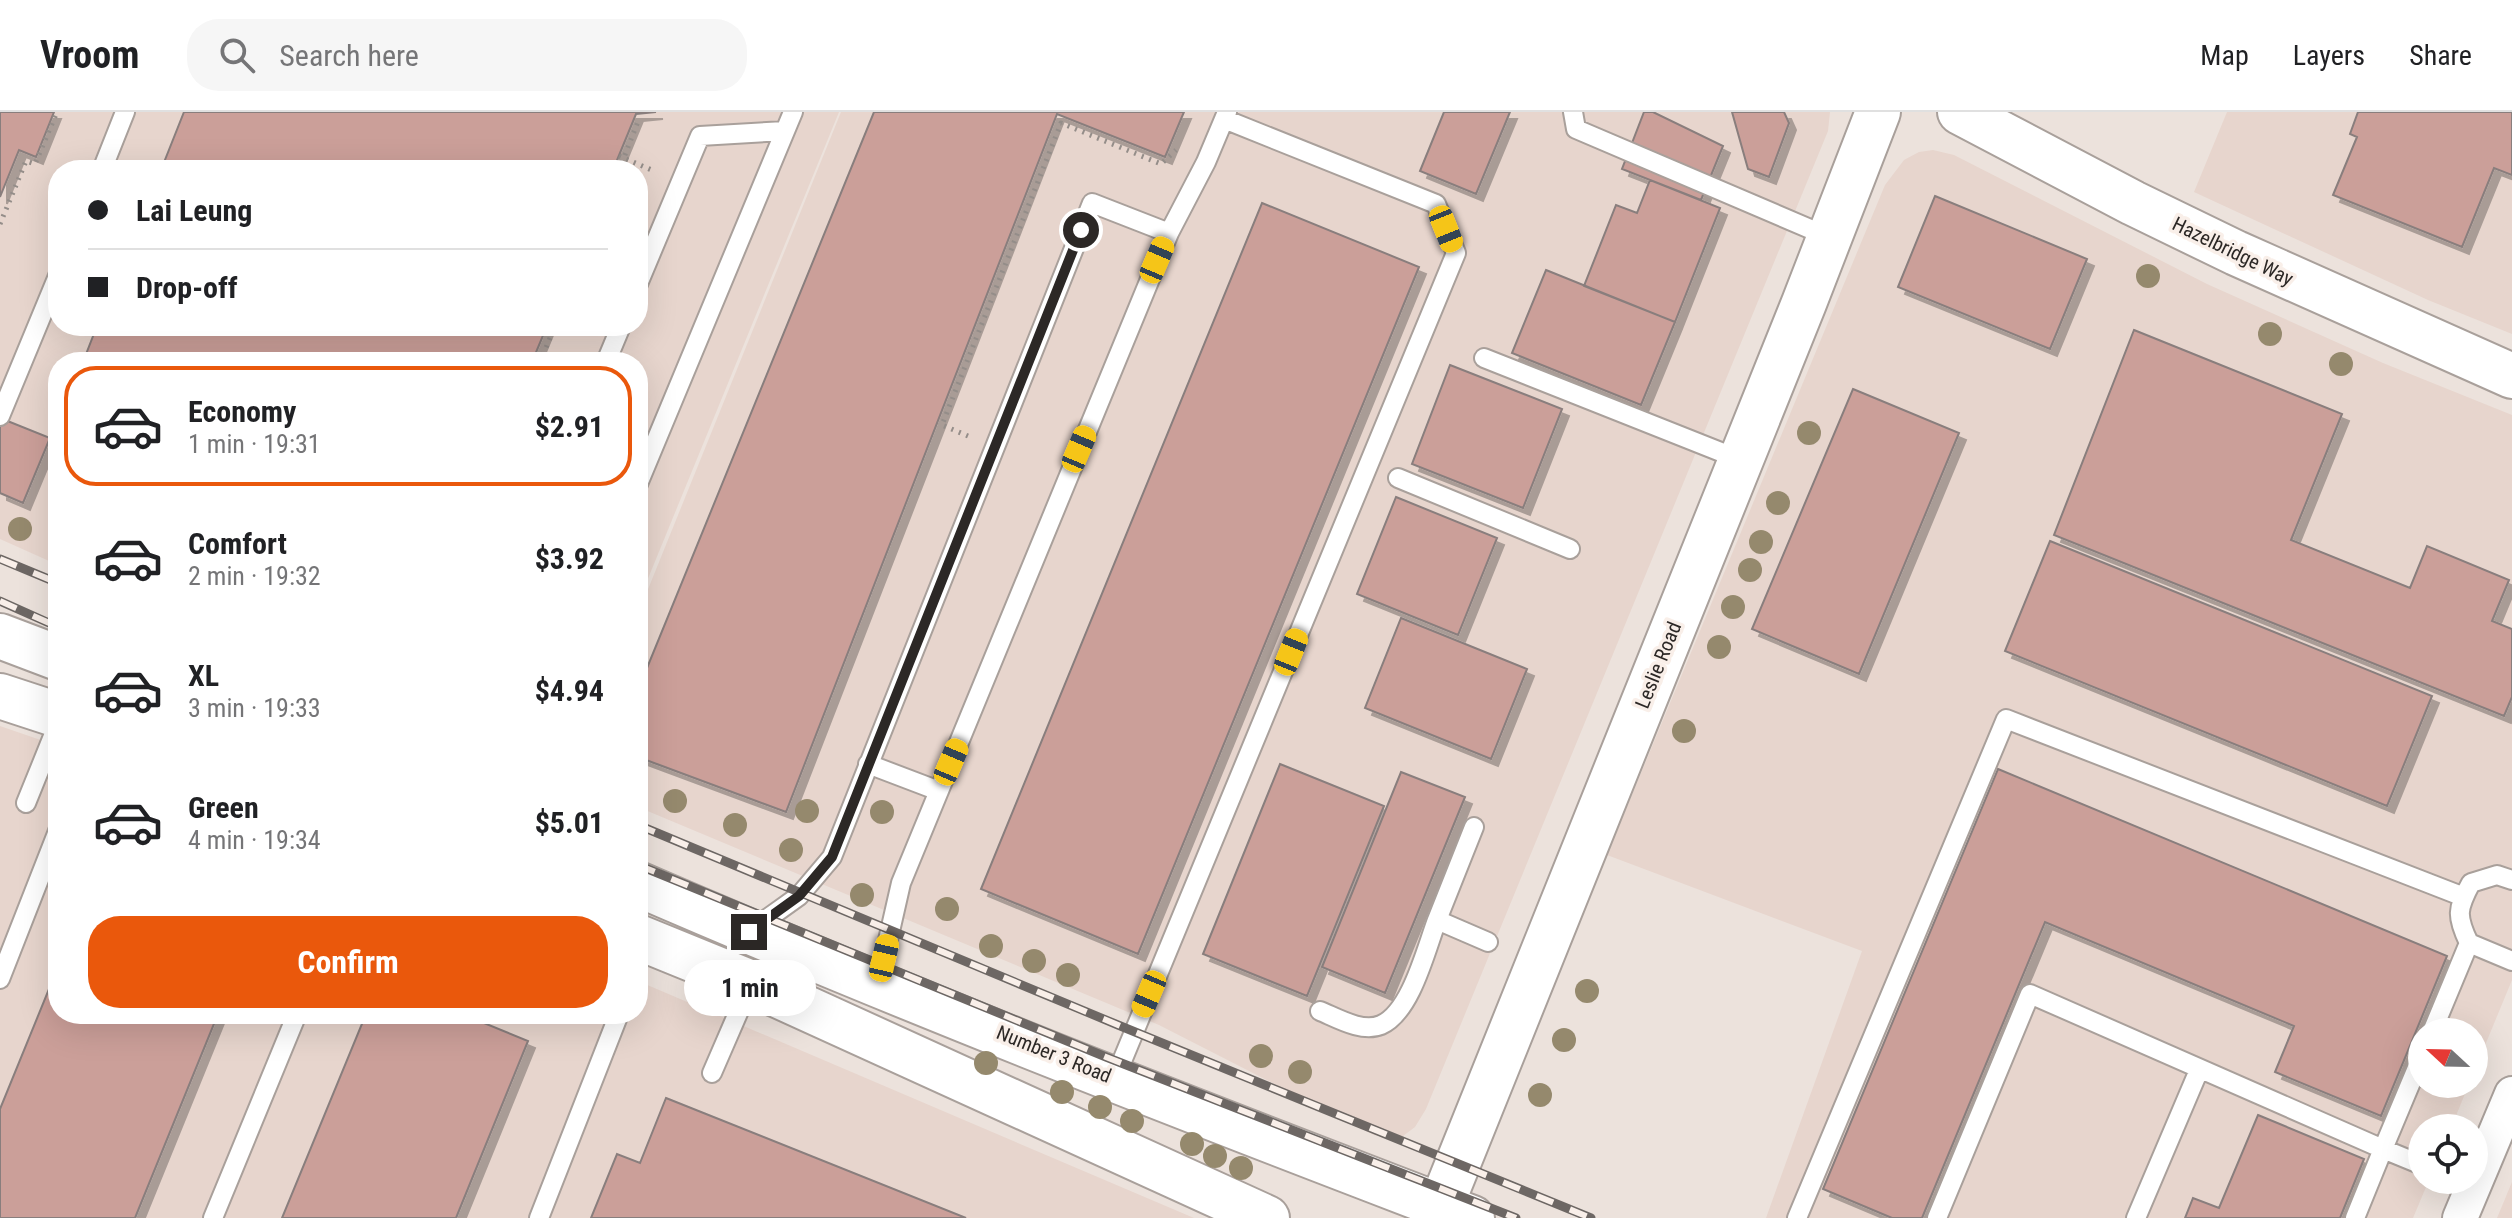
<!DOCTYPE html>
<html lang="en">
<head>
<meta charset="utf-8">
<style>
	body { margin:0; font-family:"Roboto Condensed",sans-serif; background:#f6f6f6; color:#202124; height:100vh; display:flex; flex-direction:column; font-size:30px; white-space:nowrap }
	* { box-sizing:border-box; margin:0 }
	p { font-size:26px; color:#757577 }
	.icon { flex:none; width:44px; height:44px; fill:none; stroke:currentColor; stroke-width:2; stroke-linecap:round; stroke-linejoin:round }
	.map { position:relative; flex:1; overflow:hidden }
	.sheet { position:absolute; left:48px; top:240px; width:600px; height:672px; display:flex; flex-direction:column; background:#fff; border-radius:32px; box-shadow:0 8px 32px #0002 }
	.sheet>* { flex:none }
	.hud { position:absolute; left:48px; top:48px; width:600px; height:176px; border-radius:32px; box-shadow:0 8px 32px #0002; display:grid; align-content:center; height:176px; padding:0 40px; background:#fff }
	.needle { width:52px; rotate:292deg }
	.buttons { position:absolute; left:2408px; top:906px; display:grid; gap:16px }
	.buttons a { display:grid; place-items:center; width:80px; height:80px; border-radius:50%; background:#fff; box-shadow:0 8px 32px #0002; font-size:40px }
	.end { position:absolute; width:36px; height:36px; margin:-18px; border:10px solid #2c2826; background:#fff; box-shadow:0 0 0 4px #fff }
	.from { border-radius:50% }
	.bubble { position:absolute; height:56px; border-radius:28px; background:#fff; box-shadow:0 8px 32px #0002; font-size:26px; font-weight:700; line-height:56px; text-align:center }
	.car { position:absolute; width:24px; height:48px; margin:-24px -12px; border-radius:10px; box-shadow:0 0 6px 2px #0007; background:linear-gradient(#f5c518 24%,#345 0 40%,#f5c518 0 76%,#345 0 86%,#f5c518 0) }
	.hud b { display:flex; align-items:center; gap:28px; height:76px; font-size:30px }
	.hud b+b { border-top:2px solid #e0e0e0 }
	.hud i { width:20px; height:20px; background:#202124 }
	ul { padding:14px 0 0; list-style:none }
	li { display:flex; align-items:center; gap:24px; height:120px; margin:0 16px 12px; padding:0 24px; border:4px solid transparent; border-radius:32px }
	li div { flex:1 }
	li b { display:block; font-size:30px }
	li em { font-style:normal; font-weight:700 }
	li.active { border-color:#ea580c }
	li>.icon { width:72px; height:72px; stroke-width:1.5 }
	.button { display:flex; gap:16px; margin-top:auto; padding:16px 40px }
	.button a { flex:1; height:92px; border-radius:32px; background:#ea580c; color:#fff; font-size:32px; font-weight:700; line-height:92px; text-align:center }
	header { display:flex; align-items:center; gap:48px; box-sizing:border-box; height:112px; padding:0 40px; background:#fff; border-bottom:2px solid #e0e0e0 }
	header strong { font-size:38px }
	nav { display:flex; gap:44px; margin-inline-start:auto; font-size:28px }
	.search { width:560px; height:72px; background:#f6f6f6; display:flex; align-items:center; gap:20px; box-sizing:border-box; padding:0 28px; border-radius:32px; color:#757577; font-size:30px }
	.map>svg:first-child { display:block }
	.built { fill:#e7d5cd; fill-rule:evenodd }
	.building { fill:#cb9f99; stroke:#897e7d; stroke-width:2; filter:url(#shadow) }
	.lines { fill:none; stroke-linecap:round; stroke-linejoin:round }
	.service-casing { stroke:#a9a09b; stroke-width:22 }
	.minor-casing { stroke:#a9a09b; stroke-width:38 }
	.tertiary-casing { stroke:#a9a09b; stroke-width:48 }
	.secondary-casing { stroke:#a9a09b; stroke-width:48 }
	.path { stroke:#948d89; stroke-width:5; stroke-dasharray:2 6; stroke-linecap:butt }
	.service { stroke:#fff; stroke-width:18 }
	.minor { stroke:#fff; stroke-width:34 }
	.tertiary { stroke:#fff; stroke-width:44 }
	.secondary { stroke:#fff; stroke-width:44 }
	.rail-casing { stroke:#6d6764; stroke-width:9 }
	.rail { stroke:#f9efe9; stroke-width:6; stroke-dasharray:18; stroke-linecap:butt }
	.tree { fill:#95896d }
	.route { stroke:#2c2826; stroke-width:10 }
	.labels { text-anchor:middle; dominant-baseline:central; stroke-width:7; stroke-linejoin:round; paint-order:stroke }
	.street-label { font-size:20px; fill:#2c2826; stroke:#f9efe9 }
</style>
</head>
<body>
<header>
<strong>Vroom</strong>
<div class="search"><svg class="icon" aria-label="search" viewBox="0 0 24 24"><circle cx="10" cy="10" r="6"/><path d="M15 15l6 6"/></svg>Search here</div>
<nav><a>Map</a><a>Layers</a><a>Share</a></nav>
</header>
<div class="map">
<svg width="2512" height="1106" viewBox="0 0 2512 1106">
	<defs>
		<filter id="shadow"><feDropShadow dx="7" dy="7" stdDeviation="0" flood-color="#0004"/></filter>
	</defs>
	<rect width="100%" height="100%" fill="#ece2dc"/>
	<path class="built" d="M0 0H839L638 491V250H58V453L0 427ZM58 58H638V214H58Z
		M841 0H1830L1828 19 1426 997 1415 1015 1403 1024 1389 1026 1374 1023 1159 913 638 695V502Z
		M2227 0H2512V222L2428 188 2194 80Z
		M1933 38 1954 43 2207 172 2383 251 2512 303V868L2474 960V920H2422V972H2469L2451 1016H2422V1068H2429L2413 1106H1766L1862 839 1607 743 1885 73 1904 48 1919 40Z
		M0 614 58 634V902H638V869L1194 1106H0Z
		M2512 1070V1106H2497Z"/>
	<path class="building" d="M0 0H54L36 45 19 38 0 85Z
		M184 0H656L636 2 613 58H161Z
		M874 0H1184L1165 45 1057 2 786 700 638 645V578Z
		M1444 0H1510L1476 82 1420 59Z
		M1644 0H1653L1723 34 1701 88 1622 57Z
		M1732 0H1784L1789 11 1769 65 1748 57Z
		M2358 0H2512V63L2494 56 2462 135 2333 83 2357 25 2350 22Z
		M1650 68 1720 96 1675 210 1584 174 1616 93 1637 101Z
		M1935 84 2087 147 2050 237 1898 175Z
		M1262 91 1419 155 1138 842 981 777Z
		M1546 158 1675 210 1641 293 1512 241Z
		M97 214H547L532 250H83Z
		M2134 218 2342 302 2291 428 2410 476 2427 434 2509 468 2492 509 2512 517V585L2504 604 2054 423Z
		M1450 253 1562 297 1523 396 1412 352Z
		M1853 277 1959 321 1859 562 1752 517Z
		M0 306 50 326 23 391 0 381Z
		M1396 385 1497 426 1458 523 1357 482Z
		M2050 429 2432 584 2387 694 2005 539Z
		M1401 506 1527 557 1491 647 1365 596Z
		M1280 652 1384 694 1307 884 1203 842Z
		M1998 657 2447 844 2381 1004 2275 960 2294 914 2045 810 1922 1106H1892L1823 1077Z
		M1401 660 1465 685 1385 881 1322 855Z
		M58 855V902H218L135 1106H0V997Z
		M366 902H462L528 929 456 1106H282Z
		M666 986 966 1106H591L617 1042 640 1051Z
		M2258 1003 2364 1047 2340 1106H2185L2193 1086 2219 1096Z"/>
	<g class="lines">
		<g class="service-casing">
			<path id="service" d="M1573 0 1576 17 1829 125
				M102 58 125 0
				M638 172 700 24 785 19
				M1484 246 1741 348
				M606 250 621 214
				M0 304 58 164
				M1398 366 1570 437
				M638 372 793 0
				M868 652 939 679
				M26 691 58 612
				M2512 768 2497 763 2471 771C2457 797 2456 804 2469 831L2512 849
				M1437 808 1474 715
				M750 819 799 784 832 745 1092 91 1169 121
				M0 867 58 719
				M878 872 901 771 1169 121 1206 50 1227 0
				M1320 899C1337 906 1362 921 1381 913 1411 900 1426 837 1437 808L1488 830
				M2432 920 2469 831
				M712 961 751 871
				M1115 966 1456 141 1436 92 1224 7
				M213 1106 297 902
				M539 1106 619 902
				M1797 1106 2006 607 2464 785
				M1937 1106 2030 882 2383 1037 2422 944
				M2136 1106 2199 958
				M2355 1106 2383 1037 2422 1053"/>
		</g>
		<g class="minor-casing">
			<path id="minor" d="M2460 1106 2512 982"/>
		</g>
		<g class="tertiary-casing">
			<path id="tertiary" d="M1960 0 2133 91 2236 141 2512 264
				M1436 1106 1804 191 1878 0"/>
		</g>
		<g class="secondary-casing">
			<path id="secondary" d="M0 524 58 546
				M0 584 58 603
				M638 772C913 891 1192 999 1472 1106
				M638 825 751 871 1267 1106"/>
		</g>
		<path class="path" d="M619 44 654 59
			M619 58 639 7
			M0 112 26 49 35 52 57 0
			M540 250 555 214
			M968 324 942 313 1061 11 1161 52 1176 38"/>
		<use href="#service" class="service"/>
		<use href="#minor" class="minor"/>
		<use href="#tertiary" class="tertiary"/>
		<use href="#secondary" class="secondary"/>
		<g class="rail-casing">
			<path id="rail" d="M0 447 58 471
				M0 489 58 515
				M638 713 1118 913 1591 1106
				M638 753 1106 945 1516 1106"/>
		</g>
		<use href="#rail" class="rail"/>
	</g>
	<g class="tree">
		<circle cx="2148" cy="164" r="12"/>
		<circle cx="2270" cy="222" r="12"/>
		<circle cx="2341" cy="252" r="12"/>
		<circle cx="1809" cy="321" r="12"/>
		<circle cx="1778" cy="391" r="12"/>
		<circle cx="20" cy="417" r="12"/>
		<circle cx="1761" cy="430" r="12"/>
		<circle cx="1750" cy="458" r="12"/>
		<circle cx="1733" cy="495" r="12"/>
		<circle cx="1719" cy="535" r="12"/>
		<circle cx="1684" cy="619" r="12"/>
		<circle cx="675" cy="689" r="12"/>
		<circle cx="807" cy="699" r="12"/>
		<circle cx="882" cy="700" r="12"/>
		<circle cx="735" cy="713" r="12"/>
		<circle cx="791" cy="738" r="12"/>
		<circle cx="862" cy="783" r="12"/>
		<circle cx="947" cy="797" r="12"/>
		<circle cx="991" cy="834" r="12"/>
		<circle cx="1034" cy="849" r="12"/>
		<circle cx="1068" cy="863" r="12"/>
		<circle cx="1587" cy="879" r="12"/>
		<circle cx="1564" cy="928" r="12"/>
		<circle cx="1261" cy="944" r="12"/>
		<circle cx="986" cy="951" r="12"/>
		<circle cx="1300" cy="960" r="12"/>
		<circle cx="1062" cy="980" r="12"/>
		<circle cx="1540" cy="983" r="12"/>
		<circle cx="1100" cy="995" r="12"/>
		<circle cx="1132" cy="1009" r="12"/>
		<circle cx="1192" cy="1032" r="12"/>
		<circle cx="1215" cy="1044" r="12"/>
		<circle cx="1241" cy="1056" r="12"/>
	</g>
	<g class="lines">
		<path class="route" d="M749 820 799 784 832 745 1081 118"/>
	</g>
	<g class="labels">
		<g class="street-label">
			<text transform="translate(2233 139) rotate(26)">Hazelbridge Way</text>
			<text transform="translate(1658 553) rotate(-68)">Leslie Road</text>
			<text transform="translate(1054 942) rotate(22)">Number 3 Road</text>
		</g>
	</g>
</svg>
<div class="buttons">
<a><svg class="needle" viewBox="-14 -14 28 28"><path d="M0-13l5 13h-10z" fill="#e53935"/><path d="M0 13l5-13h-10z" fill="#757577"/></svg></a>
<a><svg class="icon" aria-label="locate" viewBox="0 0 24 24"><circle cx="12" cy="12" r="6"/><path d="M12 2v4M12 18v4M2 12h4M18 12h4"/></svg></a>
</div>
<i class="end from" style="left:1081px;top:118px"></i>
<i class="end" style="left:749px;top:820px"></i>
<div class="bubble" style="left:684px;top:848px;width:132px">1 min</div>
<i class="car" style="left:1446px;top:117px;rotate:158deg"></i>
<i class="car" style="left:1157px;top:148px;rotate:23deg"></i>
<i class="car" style="left:1079px;top:337px;rotate:23deg"></i>
<i class="car" style="left:1291px;top:540px;rotate:22deg"></i>
<i class="car" style="left:951px;top:650px;rotate:23deg"></i>
<i class="car" style="left:884px;top:846px;rotate:13deg"></i>
<i class="car" style="left:1149px;top:882px;rotate:203deg"></i>
<div class="hud">
<b><i class="from"></i>Lai Leung</b>
<b><i></i>Drop-off</b>
</div>
<section class="sheet">
<ul>
<li class="active"><svg class="icon" aria-label="car" viewBox="0 0 24 24"><path d="M5 17H2v-5l4-1 3-4h7l3 4 3 1v5h-3M9 17h6M6 11h13"/><circle cx="7" cy="17" r="2"/><circle cx="17" cy="17" r="2"/></svg><div><b>Economy</b><p>1 min · 19:31</p></div><em>$2.91</em></li>
<li><svg class="icon" aria-label="car" viewBox="0 0 24 24"><path d="M5 17H2v-5l4-1 3-4h7l3 4 3 1v5h-3M9 17h6M6 11h13"/><circle cx="7" cy="17" r="2"/><circle cx="17" cy="17" r="2"/></svg><div><b>Comfort</b><p>2 min · 19:32</p></div><em>$3.92</em></li>
<li><svg class="icon" aria-label="car" viewBox="0 0 24 24"><path d="M5 17H2v-5l4-1 3-4h7l3 4 3 1v5h-3M9 17h6M6 11h13"/><circle cx="7" cy="17" r="2"/><circle cx="17" cy="17" r="2"/></svg><div><b>XL</b><p>3 min · 19:33</p></div><em>$4.94</em></li>
<li><svg class="icon" aria-label="car" viewBox="0 0 24 24"><path d="M5 17H2v-5l4-1 3-4h7l3 4 3 1v5h-3M9 17h6M6 11h13"/><circle cx="7" cy="17" r="2"/><circle cx="17" cy="17" r="2"/></svg><div><b>Green</b><p>4 min · 19:34</p></div><em>$5.01</em></li>
</ul>
<div class="button"><a>Confirm</a></div>
</section>
</div>
</body>
</html>
